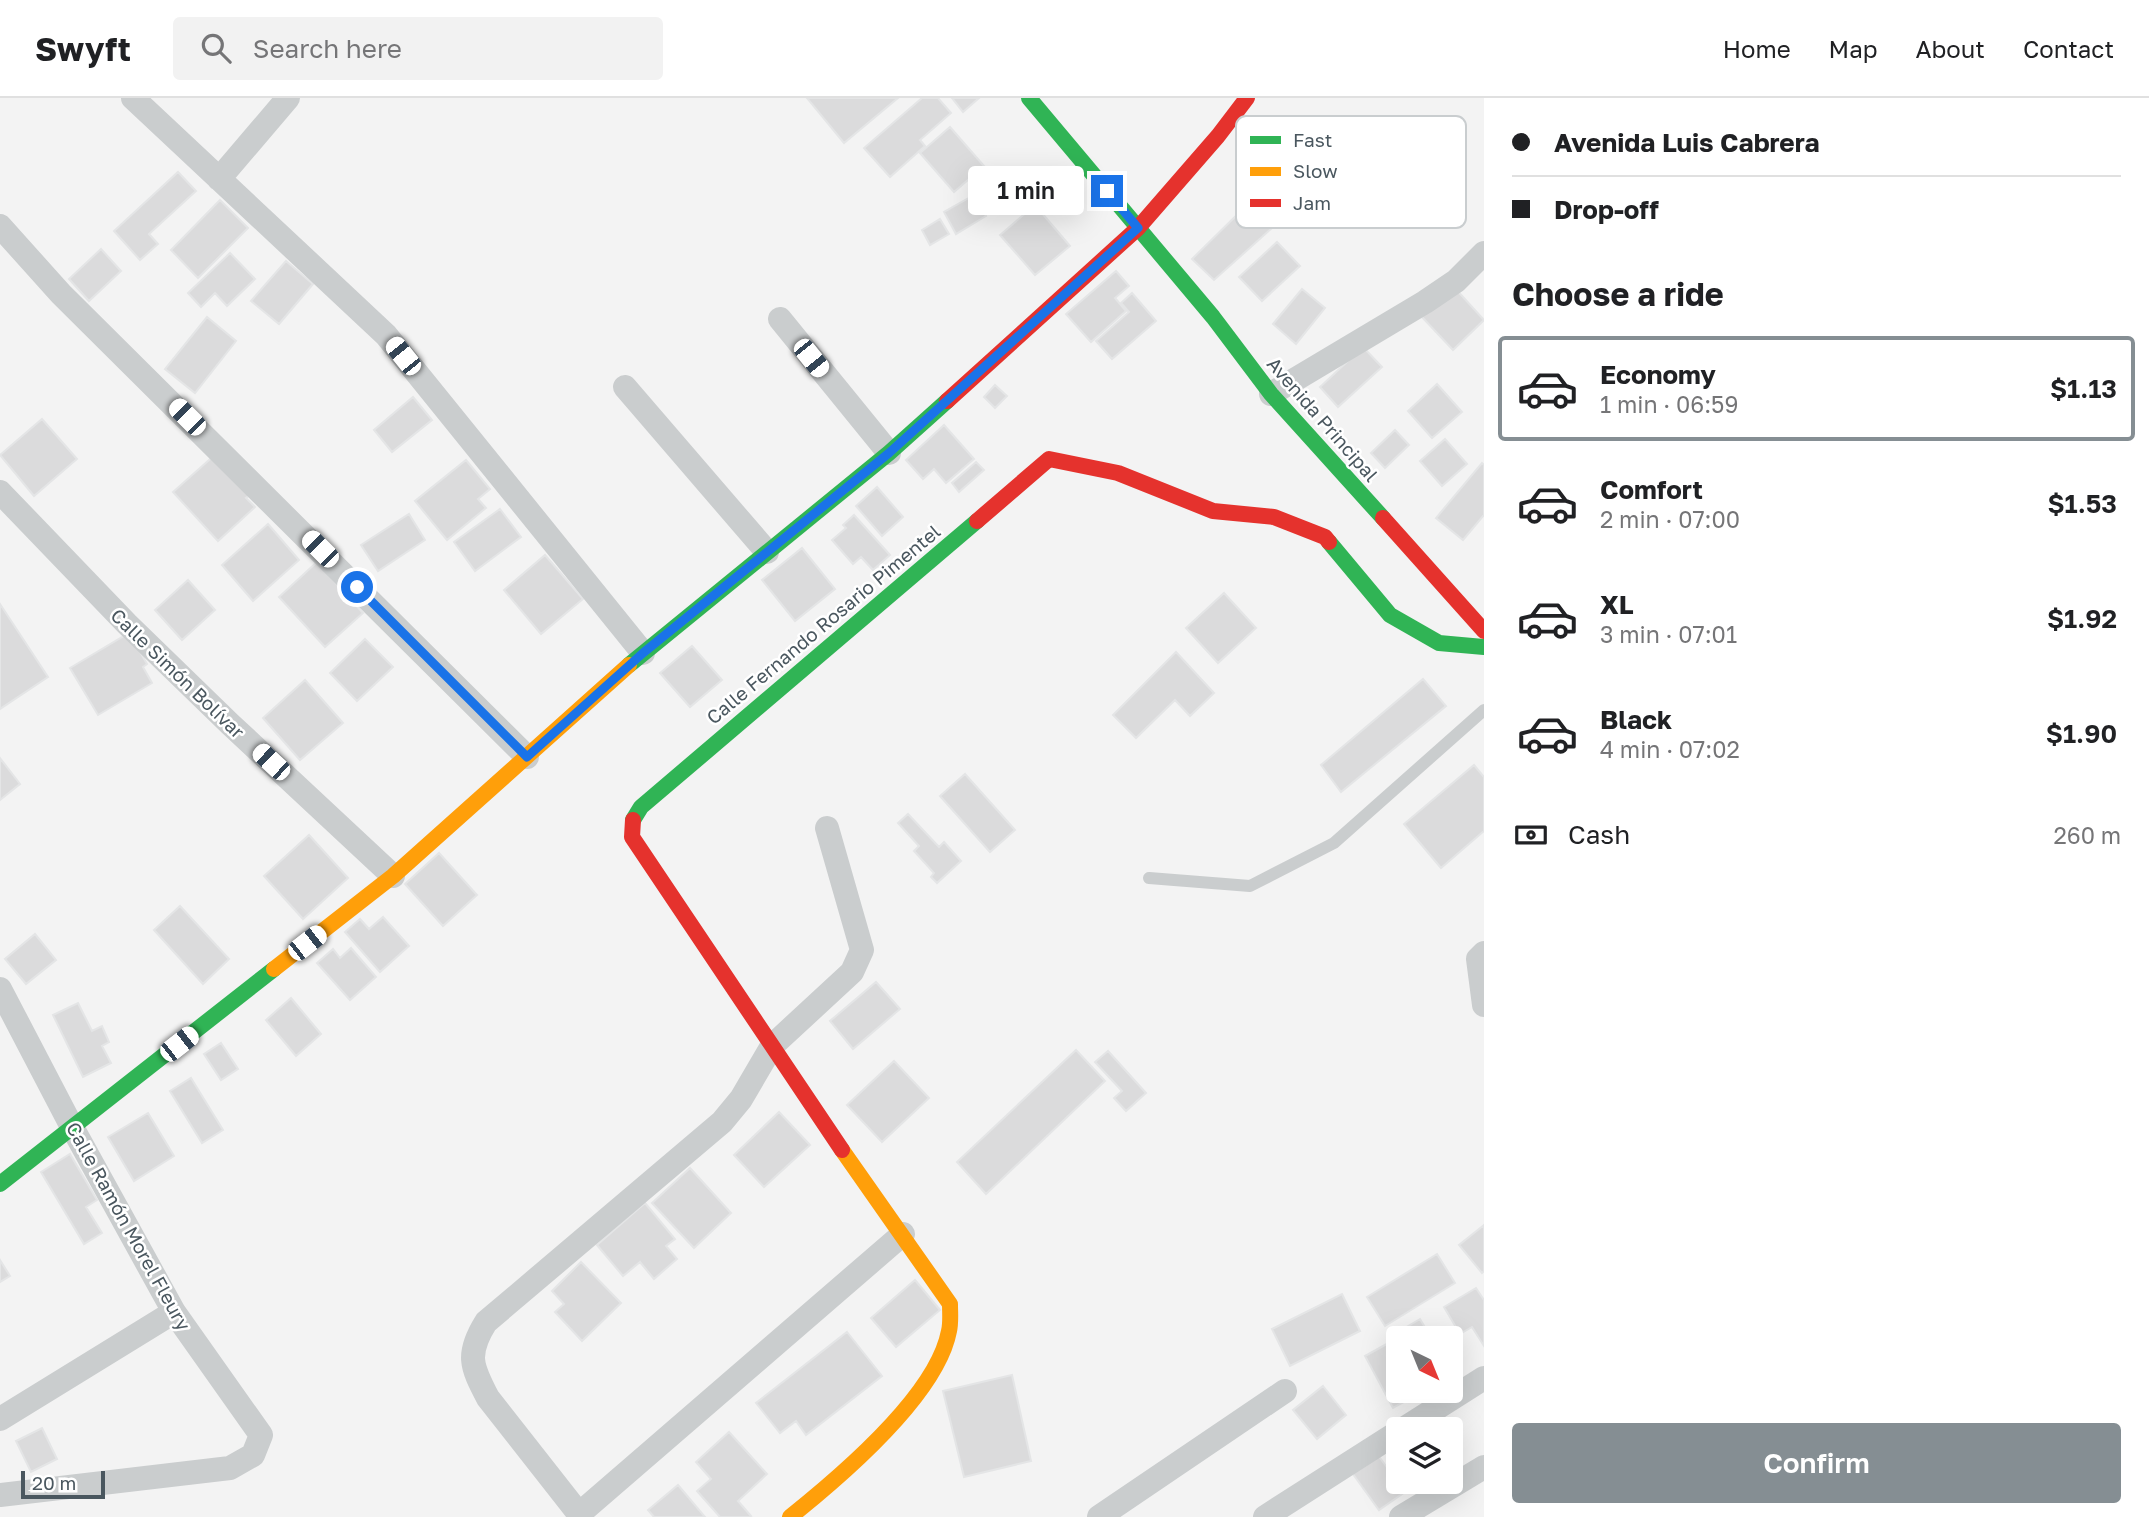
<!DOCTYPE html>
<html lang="en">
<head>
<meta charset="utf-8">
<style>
	body { margin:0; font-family:"Golos Text",sans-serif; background:#f2f2f2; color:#202124; height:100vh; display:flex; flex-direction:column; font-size:26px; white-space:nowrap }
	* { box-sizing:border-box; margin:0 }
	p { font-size:23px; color:#757577 }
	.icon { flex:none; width:38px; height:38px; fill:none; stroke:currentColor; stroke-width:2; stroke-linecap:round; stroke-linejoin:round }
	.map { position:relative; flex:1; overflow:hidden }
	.side { display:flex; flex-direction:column; background:#fff; width:665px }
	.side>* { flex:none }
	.guide { display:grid; align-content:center; height:154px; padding:0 28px; background:#fff }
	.needle { width:46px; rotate:137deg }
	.tools { position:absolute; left:1386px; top:1228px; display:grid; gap:14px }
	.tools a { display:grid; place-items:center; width:77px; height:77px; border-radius:7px; background:#fff; box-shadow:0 7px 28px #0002; font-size:35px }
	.scale { position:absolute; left:21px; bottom:18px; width:84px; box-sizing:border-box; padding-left:7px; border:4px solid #4a575f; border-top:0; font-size:19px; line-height:24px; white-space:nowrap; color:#4a575f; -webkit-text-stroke:5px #fff; paint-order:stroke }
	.end { position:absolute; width:32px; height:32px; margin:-16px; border:9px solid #1a73e8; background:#fff; box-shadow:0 0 0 4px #fff }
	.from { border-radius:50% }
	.bubble { position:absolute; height:49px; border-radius:7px; background:#fff; box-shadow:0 7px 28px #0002; font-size:23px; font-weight:600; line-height:49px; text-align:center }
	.car { position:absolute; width:21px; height:42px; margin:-21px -10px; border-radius:9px; box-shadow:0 0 5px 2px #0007; background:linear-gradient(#fff 24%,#345 0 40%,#fff 0 76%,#345 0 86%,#fff 0) }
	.guide b { display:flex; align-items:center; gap:24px; height:66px; font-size:26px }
	.guide b+b { border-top:2px solid #e0e0e0 }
	.guide i { width:18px; height:18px; background:#202124 }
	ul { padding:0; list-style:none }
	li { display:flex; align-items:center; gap:21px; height:105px; margin:0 14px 10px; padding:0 14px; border:4px solid transparent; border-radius:7px }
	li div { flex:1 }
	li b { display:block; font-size:26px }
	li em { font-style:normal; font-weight:600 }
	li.active { border-color:#858e93 }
	li>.icon { width:63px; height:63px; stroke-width:1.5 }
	h2 { padding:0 28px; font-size:32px; line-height:84px }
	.pay { display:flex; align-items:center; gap:18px; height:77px; padding:0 28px; font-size:26px }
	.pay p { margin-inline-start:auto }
	.cta { display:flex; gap:14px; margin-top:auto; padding:14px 28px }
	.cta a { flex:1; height:80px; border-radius:7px; background:#858e93; color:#fff; font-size:28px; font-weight:600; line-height:80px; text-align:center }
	header { display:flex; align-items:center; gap:42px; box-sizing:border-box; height:98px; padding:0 35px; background:#fff; border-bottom:2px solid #e0e0e0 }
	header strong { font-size:33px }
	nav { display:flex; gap:38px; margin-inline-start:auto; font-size:24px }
	.search { width:490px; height:63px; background:#f2f2f2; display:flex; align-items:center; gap:18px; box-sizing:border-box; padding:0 24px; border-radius:7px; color:#757577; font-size:26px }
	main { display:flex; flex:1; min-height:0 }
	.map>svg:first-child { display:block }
	.building { fill:#dbdbdc; stroke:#e4e5e6; stroke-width:2 }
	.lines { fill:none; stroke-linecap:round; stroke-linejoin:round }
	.lane { stroke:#cacdce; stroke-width:12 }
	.street { stroke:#cacdce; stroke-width:24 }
	.fast { stroke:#30b455; stroke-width:16 }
	.slow { stroke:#ff9f0a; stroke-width:16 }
	.jam { stroke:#e5322d; stroke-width:16 }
	.route { stroke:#1a73e8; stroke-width:9 }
	.labels { text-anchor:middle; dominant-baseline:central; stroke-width:5; stroke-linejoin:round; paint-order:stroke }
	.street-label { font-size:19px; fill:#4a575f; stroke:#fff }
	.key { fill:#fff; stroke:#c9cdcf; stroke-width:2 }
	.key-label { font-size:19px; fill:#4a575f }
</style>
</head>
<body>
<header>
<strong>Swyft</strong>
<div class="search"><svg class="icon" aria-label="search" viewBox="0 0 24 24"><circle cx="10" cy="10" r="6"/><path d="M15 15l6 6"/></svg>Search here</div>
<nav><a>Home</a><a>Map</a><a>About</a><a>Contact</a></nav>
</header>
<main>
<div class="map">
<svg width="1484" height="1419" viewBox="0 0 1484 1419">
	<rect width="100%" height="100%" fill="#f3f3f3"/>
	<path class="building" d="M807 0H898L844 45Z
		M922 0H938L951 15 920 42 925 48 890 79 864 50Z
		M952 0H979L963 14Z
		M950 29 984 68 954 94 920 55Z
		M178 74 196 93 149 136 158 146 140 162 114 133Z
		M974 97 986 118 956 136 944 114Z
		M220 102 248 130 198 180 171 152Z
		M1248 106 1272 130 1214 182 1192 161Z
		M1035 107 1070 148 1035 177 1000 137Z
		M940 121 949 136 930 147 922 132Z
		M1277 144 1300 168 1262 203 1239 179Z
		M101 151 121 173 89 203 69 181Z
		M230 155 255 181 227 208 215 195 201 209 188 195Z
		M286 163 313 186 279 226 251 203Z
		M1116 173 1129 188 1115 200 1126 213 1091 244 1066 216Z
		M1453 188 1484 222 1453 252 1421 218Z
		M1302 191 1325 210 1296 246 1273 226Z
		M1132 195 1156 223 1112 261 1096 243 1129 214 1121 205Z
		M207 219 236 243 195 295 165 271Z
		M1363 249 1382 269 1338 309 1320 289Z
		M1437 286 1462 314 1432 340 1408 313Z
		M995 287 1007 298 995 310 984 299Z
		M413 299 432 322 392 354 374 332Z
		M42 321 77 361 34 398 0 357Z
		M944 327 974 361 946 385 934 371 923 381 906 362Z
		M1395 332 1409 347 1385 370 1371 355Z
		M1445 341 1467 366 1442 388 1420 363Z
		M217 355 253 395 246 400 255 409 218 443 173 394Z
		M466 362 490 391 478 401 486 410 447 442 415 403Z
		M976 364 984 372 959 394 952 385Z
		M1482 365 1484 367V417L1463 442 1436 420Z
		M877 389 903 419 882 438 856 408Z
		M500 411 521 439 475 473 454 444Z
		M409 416 425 442 378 473 361 447Z
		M854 417 890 457 873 472 861 459 853 466 832 442 846 430 843 427Z
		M268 426 299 462 253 503 222 467Z
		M802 450 835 491 795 523 762 482Z
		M545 457 583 501 541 536 504 492Z
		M317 464 363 515 325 549 279 499Z
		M188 482 215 512 182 542 155 512Z
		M1224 495 1256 530 1218 565 1186 530Z
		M0 506 48 579 0 611Z
		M129 535 147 566 143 569 152 585 98 617 70 570Z
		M365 541 393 569 357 603 330 575Z
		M692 548 722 582 690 609 660 575Z
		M1176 554 1214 595 1190 618 1175 602 1136 640 1113 617Z
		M1423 581 1446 608 1341 694 1321 667Z
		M305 582 343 625 300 662 263 620Z
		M0 660 20 686 0 702Z
		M1474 667 1484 679V733L1441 770 1404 726Z
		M965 676 1015 732 990 754 940 698Z
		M908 716 939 749 944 744 961 763 937 785 931 779 934 775 914 753 919 748 898 725Z
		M309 737 348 780 303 821 264 778Z
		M439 755 477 797 443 828 405 786Z
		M180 808 229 861 203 886 154 832Z
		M383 819 409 848 380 874 345 834 360 821 369 831Z
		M35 836 56 862 26 886 5 861Z
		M351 850 376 879 350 902 317 865 333 851 340 860Z
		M876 884 900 911 853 951 830 923Z
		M291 900 321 936 296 958 266 922Z
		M78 905 92 933 102 928 109 944 102 948 111 965 83 979 53 917Z
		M221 945 238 971 221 982 204 956Z
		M1076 952 1105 983 986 1096 957 1064Z
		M1108 953 1146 995 1126 1013 1114 1000 1122 993 1095 964Z
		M894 963 929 1000 882 1044 847 1007Z
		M191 980 223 1032 202 1045 170 993Z
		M779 1014 810 1047 764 1089 734 1057Z
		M148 1015 174 1058 134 1083 108 1039Z
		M70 1056 97 1102 86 1109 102 1135 84 1146 41 1074Z
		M690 1070 731 1115 694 1150 652 1105Z
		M645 1105 675 1141 666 1148 677 1161 654 1181 640 1164 623 1178 597 1147Z
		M1484 1127V1173L1482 1175 1459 1147Z
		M1437 1156 1455 1185 1385 1228 1367 1199Z
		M0 1162 10 1178 0 1184Z
		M581 1164 621 1205 582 1243 555 1214 564 1206 552 1193Z
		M915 1182 940 1212 896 1249 871 1220Z
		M1476 1190 1484 1202V1248L1472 1229 1460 1236 1444 1209Z
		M1342 1196 1360 1233 1290 1268 1272 1231Z
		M1420 1221 1432 1241 1398 1242 1395 1236Z
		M847 1234 882 1278 806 1337 796 1323 780 1335 756 1305Z
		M1394 1242 1398 1250V1293L1422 1294 1393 1310 1365 1258Z
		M1012 1277 1031 1363 964 1379 943 1293Z
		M1323 1288 1346 1317 1317 1341 1293 1312Z
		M42 1330 57 1361 31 1374 16 1343Z
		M729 1334 767 1376 738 1403 751 1418 749 1419H720L697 1393 711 1381 696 1364Z
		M1375 1353 1405 1394 1379 1412 1350 1372Z
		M678 1387 705 1419H654L648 1412Z"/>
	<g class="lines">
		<path class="lane" d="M1149 780 1250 788 1334 745 1484 612"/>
		<path class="street" d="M133 0 386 237 643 555
			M219 81 288 0
			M0 128 61 196 527 659
			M780 221 889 355
			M625 289 767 454
			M1271 296 1425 204 1456 183 1484 155
			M0 394 127 526 230 626 393 778
			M827 730 862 852 852 874 772 948 741 1001 722 1024 486 1224C466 1256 471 1268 488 1300L579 1416 903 1136
			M1484 855 1478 861 1484 907
			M0 891 72 1029 174 1214 261 1337 253 1357 230 1370 0 1397
			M0 1321 174 1214
			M1402 1332 1484 1280
			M1099 1419 1285 1293
			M1265 1419 1398 1334
			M1401 1419 1484 1369"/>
		<path class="fast" d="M1029 0 1213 219 1271 296 1383 420
			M1329 444 1390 517 1439 545 1484 549
			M629 567 889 355 947 303
			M633 722 641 709 977 423
			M0 1086 274 871"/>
		<path class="slow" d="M274 871 393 778 629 567
			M790 1419C840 1379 937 1297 949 1233 951 1225 950 1215 950 1206L842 1052"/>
		<path class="jam" d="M947 303 1138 130 1218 38 1247 0
			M1383 420 1484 533
			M977 423 1049 361 1118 375 1213 413 1274 419 1325 439 1329 444
			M633 722 632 739 842 1052"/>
	</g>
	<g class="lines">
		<path class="route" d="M357 489 527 659 643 555 889 355 1138 130 1107 93"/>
	</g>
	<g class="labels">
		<g class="street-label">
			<text transform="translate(1323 321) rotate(49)">Avenida Principal</text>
			<text transform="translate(823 526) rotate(-40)">Calle Fernando Rosario Pimentel</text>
			<text transform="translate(178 575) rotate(44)">Calle Simón Bolívar</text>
			<text transform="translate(129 1128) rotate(61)">Calle Ramón Morel Fleury</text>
		</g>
	</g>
	<rect x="1236" y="18" width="230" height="112" rx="10" class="key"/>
	<rect x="1250" y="38" width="31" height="8" fill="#30b455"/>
	<rect x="1250" y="69" width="31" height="9" fill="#ff9f0a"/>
	<rect x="1250" y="101" width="31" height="8" fill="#e5322d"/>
	<g class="key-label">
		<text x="1293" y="49">Fast</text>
		<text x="1293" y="80">Slow</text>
		<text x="1293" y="112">Jam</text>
	</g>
</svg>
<div class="tools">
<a><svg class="needle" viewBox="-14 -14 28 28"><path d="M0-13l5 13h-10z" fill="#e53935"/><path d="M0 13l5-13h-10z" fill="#757577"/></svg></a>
<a><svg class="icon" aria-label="layers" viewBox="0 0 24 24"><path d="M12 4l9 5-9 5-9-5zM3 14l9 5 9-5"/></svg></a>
</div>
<div class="scale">20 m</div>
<i class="end from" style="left:357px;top:489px"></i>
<i class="end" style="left:1107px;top:93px"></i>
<div class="bubble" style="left:968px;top:68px;width:116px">1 min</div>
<i class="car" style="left:403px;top:258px;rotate:321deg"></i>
<i class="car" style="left:811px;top:260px;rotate:141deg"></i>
<i class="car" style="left:187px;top:319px;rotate:315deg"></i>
<i class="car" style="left:320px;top:451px;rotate:315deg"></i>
<i class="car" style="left:271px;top:664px;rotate:313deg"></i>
<i class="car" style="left:307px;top:845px;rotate:52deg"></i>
<i class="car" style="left:179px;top:946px;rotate:52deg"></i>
</div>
<section class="side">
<div class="guide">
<b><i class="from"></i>Avenida Luis Cabrera</b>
<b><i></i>Drop-off</b>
</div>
<h2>Choose a ride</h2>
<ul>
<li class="active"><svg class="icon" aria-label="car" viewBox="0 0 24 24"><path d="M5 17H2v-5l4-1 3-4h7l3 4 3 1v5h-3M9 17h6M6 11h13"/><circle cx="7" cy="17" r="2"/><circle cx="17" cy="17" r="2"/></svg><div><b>Economy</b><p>1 min · 06:59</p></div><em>$1.13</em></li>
<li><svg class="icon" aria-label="car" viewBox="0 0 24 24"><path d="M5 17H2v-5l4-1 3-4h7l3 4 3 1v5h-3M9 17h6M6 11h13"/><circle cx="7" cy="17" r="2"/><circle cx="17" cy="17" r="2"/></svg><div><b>Comfort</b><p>2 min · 07:00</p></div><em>$1.53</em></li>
<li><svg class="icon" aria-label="car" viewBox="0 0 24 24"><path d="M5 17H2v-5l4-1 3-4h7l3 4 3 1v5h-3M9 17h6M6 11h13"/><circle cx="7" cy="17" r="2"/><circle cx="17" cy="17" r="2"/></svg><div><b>XL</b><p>3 min · 07:01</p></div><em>$1.92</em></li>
<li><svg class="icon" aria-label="car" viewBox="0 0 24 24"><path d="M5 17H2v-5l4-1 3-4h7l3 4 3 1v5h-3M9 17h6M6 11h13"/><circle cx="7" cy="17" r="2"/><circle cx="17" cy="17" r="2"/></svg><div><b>Black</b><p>4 min · 07:02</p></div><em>$1.90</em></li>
</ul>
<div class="pay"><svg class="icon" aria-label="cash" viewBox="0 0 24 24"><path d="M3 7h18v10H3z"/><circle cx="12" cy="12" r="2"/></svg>Cash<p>260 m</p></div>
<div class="cta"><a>Confirm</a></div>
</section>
</main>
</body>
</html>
